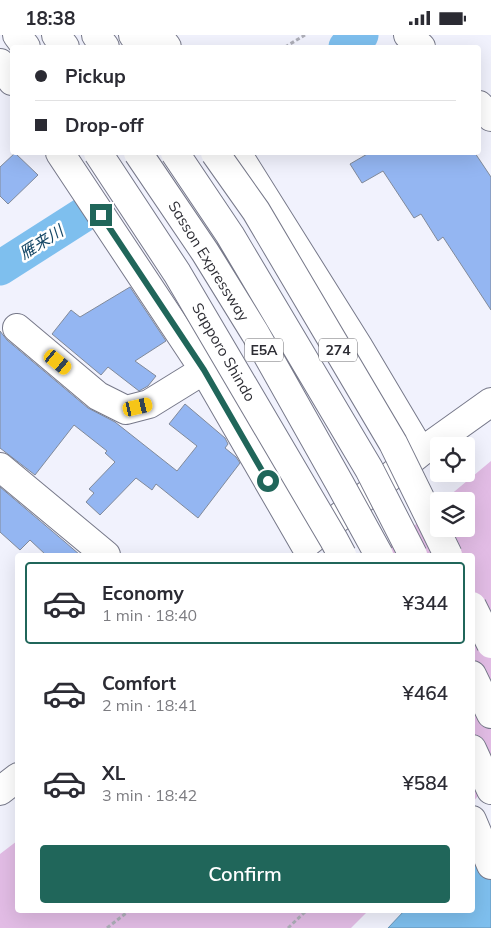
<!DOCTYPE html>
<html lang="en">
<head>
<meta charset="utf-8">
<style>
	body { margin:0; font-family:Mulish,"Noto Sans JP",sans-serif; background:#f2f2f3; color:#2b2b33; height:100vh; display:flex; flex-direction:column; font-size:19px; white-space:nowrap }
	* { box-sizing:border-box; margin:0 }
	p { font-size:16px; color:#7c7c81 }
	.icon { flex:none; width:28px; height:28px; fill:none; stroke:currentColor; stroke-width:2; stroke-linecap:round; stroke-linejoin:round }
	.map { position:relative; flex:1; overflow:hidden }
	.side { position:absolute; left:15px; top:518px; width:460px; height:360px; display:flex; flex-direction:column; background:#fff; border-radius:5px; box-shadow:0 5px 20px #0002 }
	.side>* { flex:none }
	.hud { position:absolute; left:10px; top:10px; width:471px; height:110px; border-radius:5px; box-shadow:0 5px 20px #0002; display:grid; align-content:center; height:110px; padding:0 25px; background:#fff }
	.fabs { position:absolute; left:430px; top:402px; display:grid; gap:10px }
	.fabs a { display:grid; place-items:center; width:45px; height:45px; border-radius:5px; background:#fff; box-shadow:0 5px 20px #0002; font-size:25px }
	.end { position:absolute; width:22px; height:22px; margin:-11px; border:6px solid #20665a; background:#fff; box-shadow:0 0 0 2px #fff }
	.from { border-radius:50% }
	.car { position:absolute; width:15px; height:30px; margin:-15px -8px; border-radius:6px; box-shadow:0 0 4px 1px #0007; background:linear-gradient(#f5c518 24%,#345 0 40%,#f5c518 0 76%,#345 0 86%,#f5c518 0) }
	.hud b { display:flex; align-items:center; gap:18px; height:48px; font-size:19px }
	.hud b+b { border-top:1px solid #e1e1e2 }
	.hud i { width:12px; height:12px; background:#2b2b33 }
	ul { padding:9px 0 0; list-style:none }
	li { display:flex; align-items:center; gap:15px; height:82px; margin:0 10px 8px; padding:0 15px; border:2px solid transparent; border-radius:5px }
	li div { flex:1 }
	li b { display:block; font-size:19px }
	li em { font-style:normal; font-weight:600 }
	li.active { border-color:#20665a }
	li>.icon { width:45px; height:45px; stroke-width:1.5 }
	.cta { display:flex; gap:10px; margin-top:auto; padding:10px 25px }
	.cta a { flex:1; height:58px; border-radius:5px; background:#20665a; color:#fff; font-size:20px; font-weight:600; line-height:58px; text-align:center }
	.status { display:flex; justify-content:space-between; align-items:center; height:35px; padding:0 25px; background:#fff; direction:ltr }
	.status svg { height:14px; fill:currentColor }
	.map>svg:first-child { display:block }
	.green { fill:#e2bce5 }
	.water { fill:#7ebfee; stroke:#6693b6 }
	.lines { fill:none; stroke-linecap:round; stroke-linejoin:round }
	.river { stroke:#7ebfee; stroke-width:35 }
	.building { fill:#94b6f2; stroke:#818a9a }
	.minor-casing { stroke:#77798a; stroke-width:30 }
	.highway-casing { stroke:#77798a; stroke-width:30 }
	.path { stroke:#adaeb8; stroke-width:3; stroke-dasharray:4 2.5; stroke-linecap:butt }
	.minor { stroke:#fff; stroke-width:28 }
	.highway { stroke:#fff; stroke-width:28 }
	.highway-bridge-casing { stroke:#77798a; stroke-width:30; stroke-linecap:butt }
	.highway-bridge { stroke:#fff; stroke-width:28 }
	.route { stroke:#20665a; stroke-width:6 }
	.labels { text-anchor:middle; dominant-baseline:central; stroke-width:5; stroke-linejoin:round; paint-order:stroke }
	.shield { fill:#fff; stroke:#6c6c71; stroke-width:1 }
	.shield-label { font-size:14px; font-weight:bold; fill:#2d2d34 }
	.street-label { font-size:15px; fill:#2d2d34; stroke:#fff }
	.water-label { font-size:16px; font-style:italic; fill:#164867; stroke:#fff }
</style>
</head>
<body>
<div class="status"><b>18:38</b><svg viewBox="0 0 49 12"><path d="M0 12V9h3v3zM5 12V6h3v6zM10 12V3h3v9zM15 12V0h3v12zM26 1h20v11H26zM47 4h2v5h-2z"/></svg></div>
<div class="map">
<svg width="491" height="893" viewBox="0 0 491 893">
	<rect width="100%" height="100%" fill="#f1f2fd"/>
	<path class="green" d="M491 426V745L473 767 472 520H379L439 470V494H466V466H443Z
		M17 806 18 875H369L351 893H0V819Z"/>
	<path class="water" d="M491 800V893H388L405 875H472L473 816Z"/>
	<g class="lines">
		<path class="river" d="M346 12 361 0
			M0 233 83 180"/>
	</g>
	<path class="building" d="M15 118 38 140 8 169 0 161V132Z
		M369 118H475L491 142V275L443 202 438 206 421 179 414 183 383 136 362 148 350 129Z
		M130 252 166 306 135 326 156 341 148 351 139 356 108 332 101 340 52 299 71 275 80 282Z
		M0 296 7 305 88 373 115 387 177 436 197 411 169 389 185 369 225 403 228 409 225 413 236 422 240 428 198 483 156 449 152 455 136 443 100 480 86 467 94 458 89 454 115 427 105 418 107 416 74 390 35 440 0 413Z
		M0 452 65 507 80 520H46L30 505 20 515 0 497Z"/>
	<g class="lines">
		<g class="minor-casing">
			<path id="minor" d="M158 0 167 12
				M408 0 421 12
				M0 28 12 46
				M479 70 491 82
				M60 118 204 335 305 510
				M237 118 358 311 421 417
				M17 293 98 361 126 375 149 369 204 335
				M0 432 106 520
				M308 507 421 417 491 367
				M0 756 18 742"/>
		</g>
		<g class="highway-casing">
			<path id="highway" d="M17 0 26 12
				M56 0 65 12
				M96 0 105 12
				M133 0 142 12
				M472 640 491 679
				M472 714 491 755
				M472 785 491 830"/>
		</g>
		<path class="path" d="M285 12 305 0
			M107 893 130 875
			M288 893 307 875"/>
		<use href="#minor" class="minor"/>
		<use href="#highway" class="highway"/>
		<g class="highway-bridge-casing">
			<path id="highway-bridge" d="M98 118 177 238 334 505 342 520
				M138 118 205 217 255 298 340 449 379 520
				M175 118 230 200 369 434 413 520
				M215 118 256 176 393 408 448 520
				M472 571 491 609"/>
		</g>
		<use href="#highway-bridge" class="highway-bridge"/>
	</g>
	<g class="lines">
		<path class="route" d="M101 180 204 335 268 446"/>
	</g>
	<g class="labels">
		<g class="shield">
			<rect x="245" y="303.5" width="38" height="23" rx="4"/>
			<rect x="319" y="303.5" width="38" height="23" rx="4"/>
		</g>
		<g class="shield-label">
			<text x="264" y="315">E5A</text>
			<text x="338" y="315">274</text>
		</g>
		<g class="street-label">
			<text transform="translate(209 226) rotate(58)">Sasson Expressway</text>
			<text transform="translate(224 317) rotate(60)">Sapporo Shindo</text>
		</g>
		<g class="water-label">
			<text transform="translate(41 207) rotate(-32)">雁来川</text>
		</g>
	</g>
</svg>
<div class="fabs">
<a><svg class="icon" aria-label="locate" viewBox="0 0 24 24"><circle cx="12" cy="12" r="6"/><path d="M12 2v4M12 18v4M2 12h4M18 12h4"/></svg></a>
<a><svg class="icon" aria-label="layers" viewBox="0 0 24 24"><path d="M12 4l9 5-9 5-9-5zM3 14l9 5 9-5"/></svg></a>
</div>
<i class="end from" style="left:268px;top:446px"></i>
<i class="end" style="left:101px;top:180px"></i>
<i class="car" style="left:58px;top:327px;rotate:129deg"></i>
<i class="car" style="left:138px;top:372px;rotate:77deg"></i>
<div class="hud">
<b><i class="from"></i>Pickup</b>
<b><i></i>Drop-off</b>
</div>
<section class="side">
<ul>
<li class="active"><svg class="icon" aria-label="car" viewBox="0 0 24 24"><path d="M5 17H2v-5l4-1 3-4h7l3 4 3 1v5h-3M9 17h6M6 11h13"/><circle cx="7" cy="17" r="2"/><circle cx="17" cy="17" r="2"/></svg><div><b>Economy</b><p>1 min · 18:40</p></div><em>¥344</em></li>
<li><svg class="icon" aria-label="car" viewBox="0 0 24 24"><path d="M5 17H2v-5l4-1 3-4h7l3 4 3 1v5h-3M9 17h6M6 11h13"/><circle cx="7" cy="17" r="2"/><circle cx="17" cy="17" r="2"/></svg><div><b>Comfort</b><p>2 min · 18:41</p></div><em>¥464</em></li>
<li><svg class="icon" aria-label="car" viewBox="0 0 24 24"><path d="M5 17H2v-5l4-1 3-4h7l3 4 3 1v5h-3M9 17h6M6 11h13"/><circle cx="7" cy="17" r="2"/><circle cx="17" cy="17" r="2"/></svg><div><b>XL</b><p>3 min · 18:42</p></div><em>¥584</em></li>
</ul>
<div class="cta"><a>Confirm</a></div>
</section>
</div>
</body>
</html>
